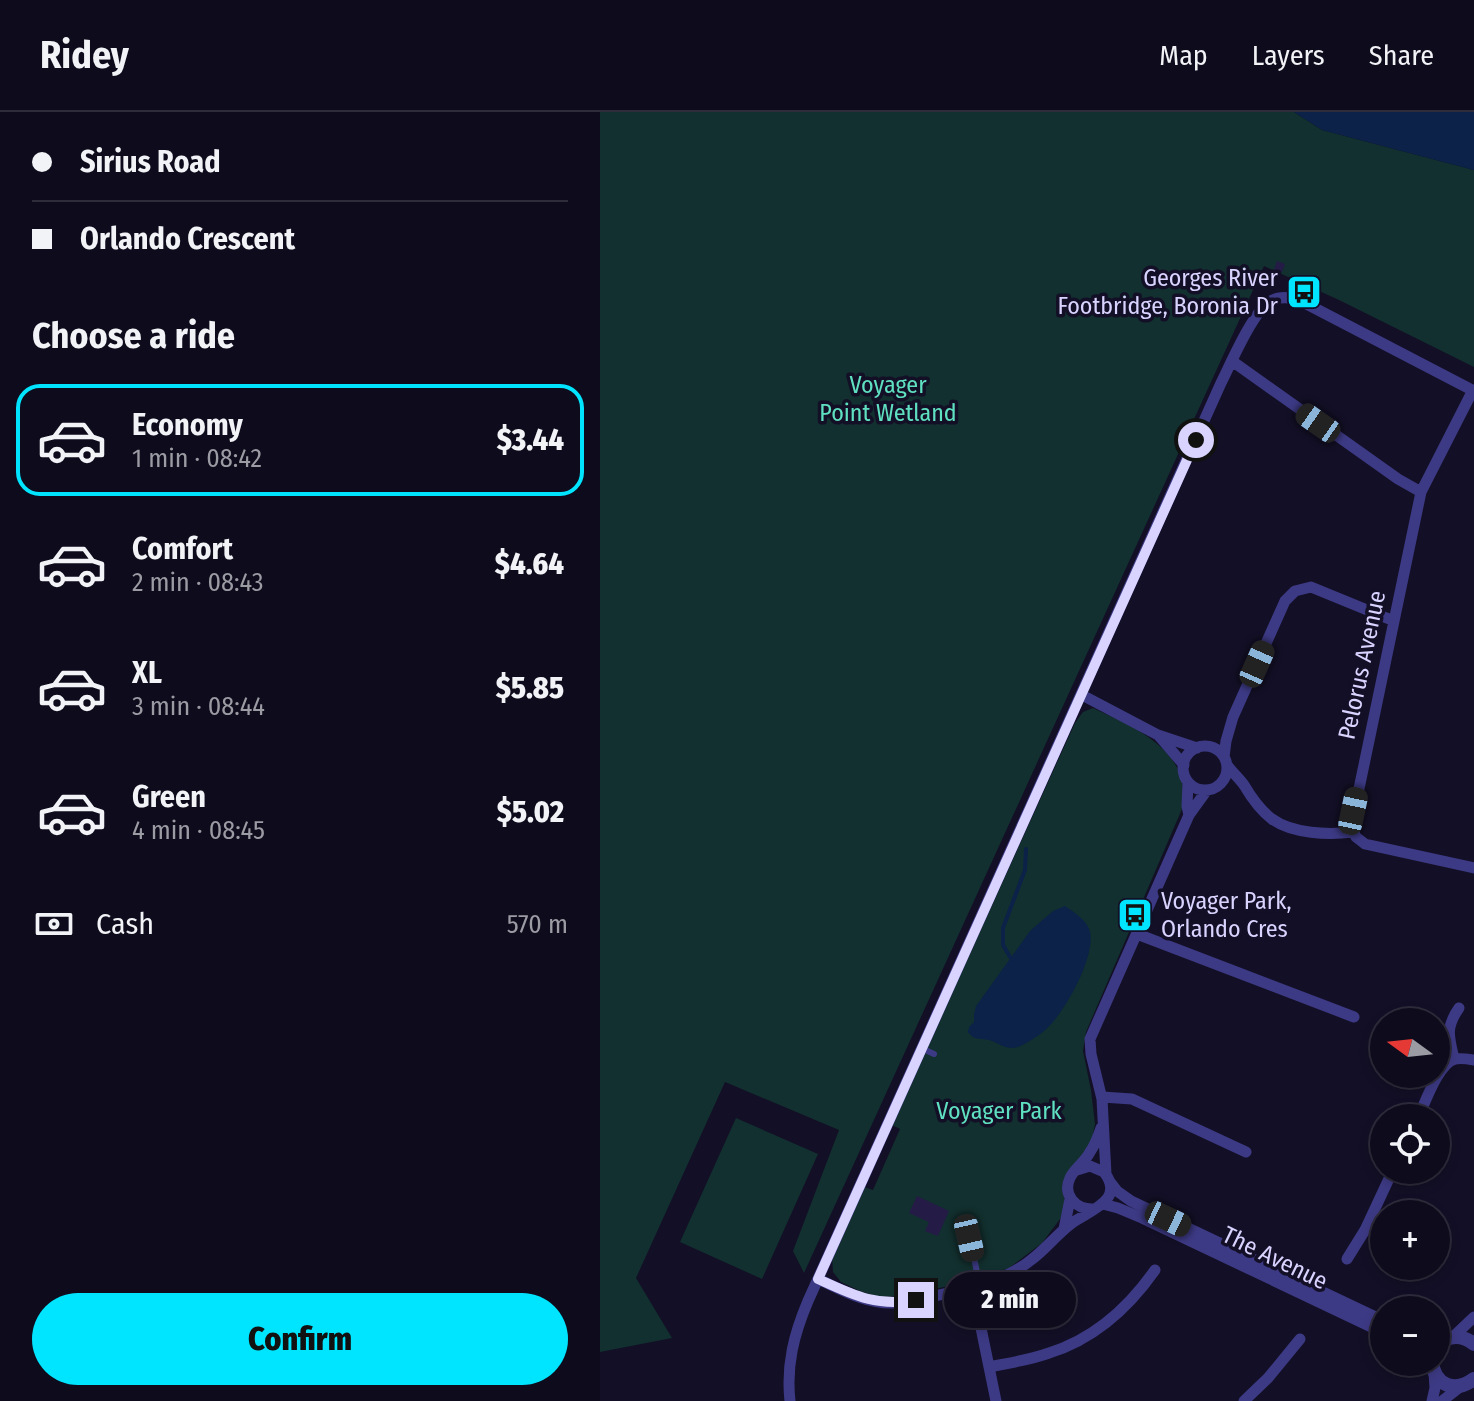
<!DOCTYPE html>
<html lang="en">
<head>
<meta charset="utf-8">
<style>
	body { margin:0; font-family:"Fira Sans Condensed",sans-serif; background:#171425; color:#f1f3f6; height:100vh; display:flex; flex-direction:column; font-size:30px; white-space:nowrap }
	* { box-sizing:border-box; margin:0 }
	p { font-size:26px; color:#9b9ba3 }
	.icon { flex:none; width:44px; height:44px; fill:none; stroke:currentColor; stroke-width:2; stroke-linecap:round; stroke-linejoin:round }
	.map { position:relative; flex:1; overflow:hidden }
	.panel { display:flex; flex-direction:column; background:#0e0b1c; width:600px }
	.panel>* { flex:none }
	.top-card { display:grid; align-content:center; height:176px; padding:0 32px; background:#0e0b1c }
	.needle { width:52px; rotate:285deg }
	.buttons { position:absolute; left:770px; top:896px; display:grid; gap:16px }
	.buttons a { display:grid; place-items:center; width:80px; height:80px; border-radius:50%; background:#0e0b1c; box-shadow:0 4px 12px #0003,0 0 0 2px #2e2b3b; font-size:40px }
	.end { position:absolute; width:36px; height:36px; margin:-18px; border:10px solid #d9d4ff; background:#111; box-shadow:0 0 0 4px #111 }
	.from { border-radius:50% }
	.bubble { position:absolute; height:56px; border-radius:28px; background:#0e0b1c; box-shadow:0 4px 12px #0003,0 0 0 2px #2e2b3b; font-size:26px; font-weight:800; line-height:56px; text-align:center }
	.car { position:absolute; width:24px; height:48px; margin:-24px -12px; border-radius:10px; box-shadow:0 0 6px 2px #0007; background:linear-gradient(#222 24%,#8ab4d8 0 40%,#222 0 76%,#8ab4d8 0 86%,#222 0) }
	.top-card b { display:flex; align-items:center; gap:28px; height:76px; font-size:30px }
	.top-card b+b { border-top:2px solid #2e2b3b }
	.top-card i { width:20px; height:20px; background:#f1f3f6 }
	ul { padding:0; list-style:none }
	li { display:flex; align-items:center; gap:24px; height:112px; margin:0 16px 12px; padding:0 16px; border:4px solid transparent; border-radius:24px }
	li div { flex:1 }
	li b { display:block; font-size:30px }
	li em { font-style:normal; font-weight:800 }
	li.current { border-color:#00e5ff }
	li>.icon { width:72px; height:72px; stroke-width:1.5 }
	h2 { padding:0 32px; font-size:36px; line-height:96px }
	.pay { display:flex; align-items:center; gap:20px; height:88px; padding:0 32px; font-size:30px }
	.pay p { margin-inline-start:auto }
	.cta { display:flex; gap:16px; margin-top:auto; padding:16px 32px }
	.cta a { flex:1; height:92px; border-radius:48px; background:#00e5ff; color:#111; font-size:32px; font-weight:800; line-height:92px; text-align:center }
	header { display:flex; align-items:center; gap:48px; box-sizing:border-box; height:112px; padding:0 40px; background:#0e0b1c; border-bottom:2px solid #2e2b3b }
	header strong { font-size:38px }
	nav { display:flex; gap:44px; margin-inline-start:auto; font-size:28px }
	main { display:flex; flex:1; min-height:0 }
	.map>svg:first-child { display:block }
	.green { fill:#12302f }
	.water { fill:#0c2248 }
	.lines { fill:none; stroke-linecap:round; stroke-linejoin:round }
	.stream { stroke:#0c2248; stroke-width:4 }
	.building { fill:#241b47 }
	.service { stroke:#3d3a85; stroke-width:6 }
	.minor { stroke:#3d3a85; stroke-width:11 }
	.tertiary { stroke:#3d3a85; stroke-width:14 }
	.route { stroke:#d9d4ff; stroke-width:10 }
	.labels { text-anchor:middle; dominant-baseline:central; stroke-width:7; stroke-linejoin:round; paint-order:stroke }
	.poi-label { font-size:24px; fill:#d9d4ff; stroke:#130f26; text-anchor:end }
	.park-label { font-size:24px; fill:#5fe0c0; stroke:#130f26 }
	.street-label { font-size:24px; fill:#d9d4ff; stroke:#130f26 }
</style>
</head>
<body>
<header>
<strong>Ridey</strong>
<nav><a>Map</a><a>Layers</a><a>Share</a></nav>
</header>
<main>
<section class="panel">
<div class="top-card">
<b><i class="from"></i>Sirius Road</b>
<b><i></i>Orlando Crescent</b>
</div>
<h2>Choose a ride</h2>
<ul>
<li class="current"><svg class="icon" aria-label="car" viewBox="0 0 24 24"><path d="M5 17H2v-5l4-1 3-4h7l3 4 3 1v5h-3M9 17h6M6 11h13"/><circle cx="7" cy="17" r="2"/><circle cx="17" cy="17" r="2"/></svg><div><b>Economy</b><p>1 min · 08:42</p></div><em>$3.44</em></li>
<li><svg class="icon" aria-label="car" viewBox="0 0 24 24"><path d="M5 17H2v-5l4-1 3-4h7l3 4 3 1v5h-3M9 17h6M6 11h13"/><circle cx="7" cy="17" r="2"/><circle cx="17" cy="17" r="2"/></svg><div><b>Comfort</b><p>2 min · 08:43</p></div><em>$4.64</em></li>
<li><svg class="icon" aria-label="car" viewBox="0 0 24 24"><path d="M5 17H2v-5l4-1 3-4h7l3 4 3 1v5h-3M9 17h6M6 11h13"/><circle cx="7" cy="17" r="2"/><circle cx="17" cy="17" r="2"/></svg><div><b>XL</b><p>3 min · 08:44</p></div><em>$5.85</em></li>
<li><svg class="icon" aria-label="car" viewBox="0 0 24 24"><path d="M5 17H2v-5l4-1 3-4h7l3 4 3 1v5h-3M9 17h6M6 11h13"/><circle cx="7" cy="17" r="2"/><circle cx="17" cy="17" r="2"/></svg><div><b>Green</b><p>4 min · 08:45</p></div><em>$5.02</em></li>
</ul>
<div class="pay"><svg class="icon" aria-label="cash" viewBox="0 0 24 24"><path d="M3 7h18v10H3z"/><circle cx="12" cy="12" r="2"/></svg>Cash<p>570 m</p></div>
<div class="cta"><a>Confirm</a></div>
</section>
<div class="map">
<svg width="874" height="1289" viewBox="0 0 874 1289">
	<rect width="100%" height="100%" fill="#130f26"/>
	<path class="green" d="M0 0H694L722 18 874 58V255L739 188 664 154 204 1161 193 1139 239 1018 125 970 36 1166 72 1226 0 1240Z
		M493 596C524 611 569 628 581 665 584 675 582 687 582 697L486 920 483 939 491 978 495 1012 493 1023 491 1030 463 1077 465 1094 463 1103 442 1131 409 1156 368 1170 301 1184 279 1185 260 1179 241 1170 233 1160 232 1145 264 1075 273 1078 300 1017 292 1013 475 611 483 600Z
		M136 1006 218 1042 162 1167 80 1130Z"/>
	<path class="water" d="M694 0H874V58L722 18Z
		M465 794C474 800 488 809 490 820 496 845 463 904 444 919 438 924 426 932 418 935 407 939 399 931 389 928 379 926 375 929 368 920L369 915 374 910V902L376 894 430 819 453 799Z"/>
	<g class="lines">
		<path class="stream" d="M410 845 403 833V816L425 758 426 737"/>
	</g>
	<path class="building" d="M677 149 685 152 682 160 674 157Z
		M317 1084 349 1099 338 1124 325 1119 329 1110 309 1101Z"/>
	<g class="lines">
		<path class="service" d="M321 936 334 942
			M368 1118 380 1174"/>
		<path class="minor" d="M632 249 798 367 821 380
			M873 278 821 380 751 715 756 725 765 732 874 756
			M482 583 558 623 597 636
			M559 624 584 653
			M583 656a22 22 0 1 1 44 0a22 22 0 1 1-44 0Z
			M624 645 626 629 633 605 685 489 695 479 711 475 794 509
			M627 653C632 660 639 666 644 673 651 685 660 698 672 707 692 722 729 723 753 720
			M588 670 587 694 589 703
			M537 822 754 905
			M854 947C849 925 845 916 859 896
			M502 985 532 987 646 1040
			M818 1006C825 991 838 952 855 947 861 946 868 947 874 948
			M506 1062 502 987 491 942 490 927 589 703 607 678
			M510 1070 517 1079 531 1089 784 1209
			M503 1092 518 1096 542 1106 784 1221
			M492 1097C476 1097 462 1083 470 1066 474 1057 485 1050 490 1040 495 1033 498 1025 501 1016
			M464 1117 470 1087
			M747 1147 765 1118 793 1058
			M218 1167C242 1178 266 1192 293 1191 307 1191 321 1187 335 1184 368 1177 404 1170 431 1148 446 1137 457 1122 472 1111 490 1098 526 1088 504 1060L490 1054 477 1058
			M373 1177 396 1289
			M853 1225 874 1205
			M389 1255C409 1251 430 1248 449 1241 494 1227 529 1195 555 1158
			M190 1289C186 1253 194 1222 208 1189L621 271C631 251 652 202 669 190 678 184 689 185 699 188L874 279
			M644 1289 668 1266 700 1227
			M832 1289 835 1276 834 1261
			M842 1289 860 1275"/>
		<path class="tertiary" d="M836 1235C847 1223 861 1222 874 1232
			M832 1250C835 1274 855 1281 874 1267"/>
	</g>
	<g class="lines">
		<path class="route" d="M316 1188C276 1195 253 1183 218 1167L596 328"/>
	</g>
	<defs>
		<g id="bus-square" transform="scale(1.8)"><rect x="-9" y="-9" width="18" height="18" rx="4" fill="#00e5ff" stroke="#130f26"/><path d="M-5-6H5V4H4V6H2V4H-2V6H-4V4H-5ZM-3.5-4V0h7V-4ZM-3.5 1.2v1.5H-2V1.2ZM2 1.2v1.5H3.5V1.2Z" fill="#111"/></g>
	</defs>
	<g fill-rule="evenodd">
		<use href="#bus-square" x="704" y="180"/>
		<use href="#bus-square" x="535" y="803"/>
	</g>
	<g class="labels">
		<g class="poi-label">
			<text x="678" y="166">Georges River<tspan x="678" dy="28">Footbridge, Boronia Dr</tspan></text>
			<text x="561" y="789" text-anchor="start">Voyager Park,<tspan x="561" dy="28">Orlando Cres</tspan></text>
		</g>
		<g class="park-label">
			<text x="288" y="273">Voyager<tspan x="288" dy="28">Point Wetland</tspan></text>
			<text x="399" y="999">Voyager Park</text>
		</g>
		<g class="street-label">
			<text transform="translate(762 553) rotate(-78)">Pelorus Avenue</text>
			<text transform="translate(675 1146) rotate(26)">The Avenue</text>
		</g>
	</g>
</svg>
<div class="buttons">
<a><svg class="needle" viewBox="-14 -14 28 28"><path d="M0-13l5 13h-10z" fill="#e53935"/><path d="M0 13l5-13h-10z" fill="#9b9ba3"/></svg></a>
<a><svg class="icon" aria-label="locate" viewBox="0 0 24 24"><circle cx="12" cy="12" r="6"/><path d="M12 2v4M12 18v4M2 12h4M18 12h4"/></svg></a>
<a>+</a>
<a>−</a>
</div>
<i class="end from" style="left:596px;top:328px"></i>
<i class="end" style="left:316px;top:1188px"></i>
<div class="bubble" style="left:344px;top:1160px;width:132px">2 min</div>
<i class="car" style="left:718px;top:311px;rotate:305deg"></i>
<i class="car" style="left:657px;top:552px;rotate:24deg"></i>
<i class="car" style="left:753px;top:699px;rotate:12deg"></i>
<i class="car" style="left:568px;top:1107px;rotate:115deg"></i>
<i class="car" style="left:369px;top:1126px;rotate:167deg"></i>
</div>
</main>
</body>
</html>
